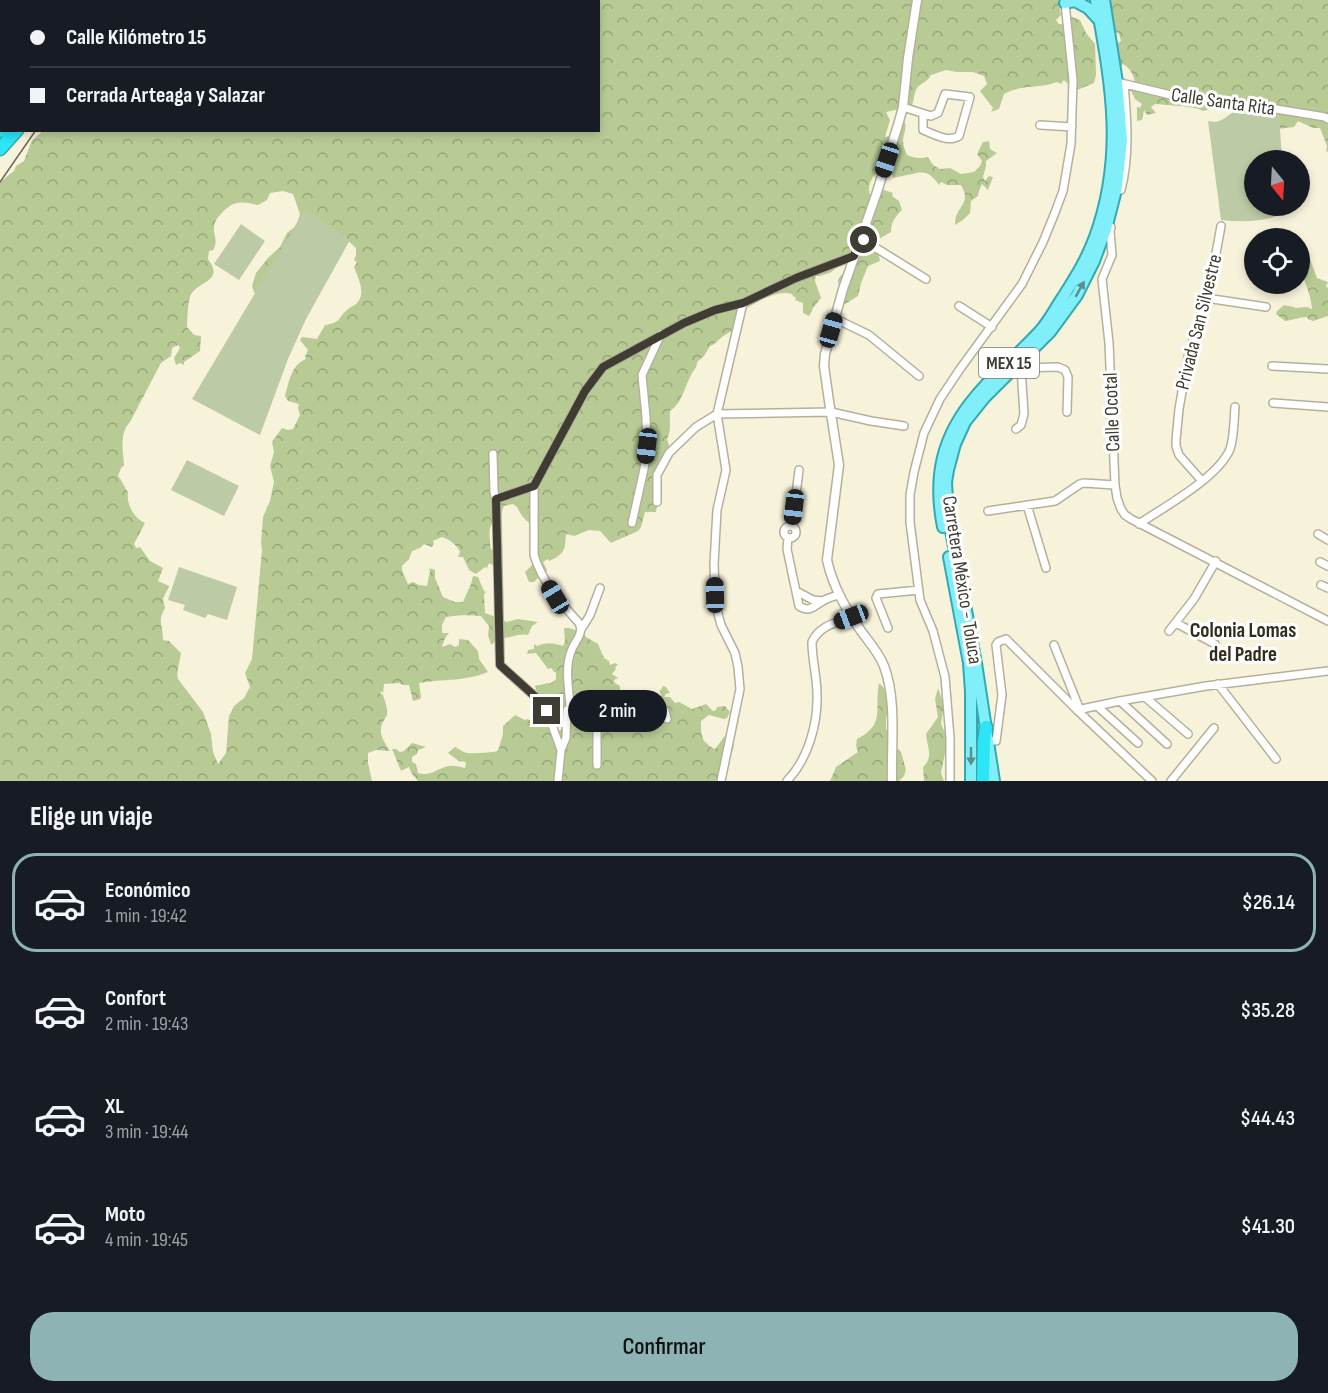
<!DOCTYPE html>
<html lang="es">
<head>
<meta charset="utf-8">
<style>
	body { margin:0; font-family:"Sofia Sans Condensed",sans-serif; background:#20242c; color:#f1f3f6; height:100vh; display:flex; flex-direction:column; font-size:22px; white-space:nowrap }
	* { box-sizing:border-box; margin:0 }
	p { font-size:20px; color:#9ea1a6 }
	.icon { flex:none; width:33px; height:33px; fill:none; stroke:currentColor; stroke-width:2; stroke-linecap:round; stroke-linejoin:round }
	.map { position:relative; height:781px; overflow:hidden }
	.panel { display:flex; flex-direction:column; background:#171b24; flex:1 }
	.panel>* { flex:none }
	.banner { position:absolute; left:0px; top:0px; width:600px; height:132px; box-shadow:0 3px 9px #0003; display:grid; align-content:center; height:132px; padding:0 30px; background:#171b24 }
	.needle { width:39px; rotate:162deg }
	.fabs { position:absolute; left:1244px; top:150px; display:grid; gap:12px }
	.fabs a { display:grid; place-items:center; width:66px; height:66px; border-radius:50%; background:#171b24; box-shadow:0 3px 9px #0003; font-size:30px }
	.end { position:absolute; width:27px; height:27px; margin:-14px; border:8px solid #3f3d33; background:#fff; box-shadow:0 0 0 3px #fff }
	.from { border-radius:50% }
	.bubble { position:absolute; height:42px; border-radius:21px; background:#171b24; box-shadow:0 3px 9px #0003; font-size:20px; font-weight:600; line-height:42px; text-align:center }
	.car { position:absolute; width:18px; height:36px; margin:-18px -9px; border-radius:8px; box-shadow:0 0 4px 2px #0007; background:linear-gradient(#222 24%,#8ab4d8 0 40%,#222 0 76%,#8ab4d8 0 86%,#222 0) }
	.banner b { display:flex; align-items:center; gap:21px; height:57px; font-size:22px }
	.banner b+b { border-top:2px solid #363941 }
	.banner i { width:15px; height:15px; background:#f1f3f6 }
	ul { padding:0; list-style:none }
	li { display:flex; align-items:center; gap:18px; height:99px; margin:0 12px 9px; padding:0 18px; border:3px solid transparent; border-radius:24px }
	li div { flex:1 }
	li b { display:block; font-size:22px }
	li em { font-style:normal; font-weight:600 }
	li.on { border-color:#8eb3b4 }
	li>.icon { width:54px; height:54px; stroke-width:1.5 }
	h2 { padding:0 30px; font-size:27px; line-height:72px }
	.cta { display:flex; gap:12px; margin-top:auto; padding:12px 30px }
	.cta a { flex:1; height:69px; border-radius:24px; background:#8eb3b4; color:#111; font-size:24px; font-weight:600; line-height:69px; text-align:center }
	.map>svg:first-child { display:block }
	.forest { fill:url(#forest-crowns); fill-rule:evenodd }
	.park { fill:#bdcaa6 }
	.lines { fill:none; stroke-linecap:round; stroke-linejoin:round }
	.minor-casing { stroke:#b5b09a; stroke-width:10 }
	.tertiary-casing { stroke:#b5b09a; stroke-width:11 }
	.primary-casing { stroke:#33aab2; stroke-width:14 }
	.motorway-casing { stroke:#33aab2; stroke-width:15 }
	.minor { stroke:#fff; stroke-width:7 }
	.tertiary { stroke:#fff; stroke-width:8 }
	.primary { stroke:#80effa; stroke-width:10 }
	.motorway { stroke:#2ce5f6; stroke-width:12 }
	.rail { stroke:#676558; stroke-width:1.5 }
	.oneway { fill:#5c8d8d }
	.route { stroke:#3f3d33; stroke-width:8 }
	.labels { text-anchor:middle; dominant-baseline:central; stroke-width:6; stroke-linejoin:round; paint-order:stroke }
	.shield { fill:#fff; stroke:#797770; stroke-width:1.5 }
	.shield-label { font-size:18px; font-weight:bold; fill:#3f3d33 }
	.street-label { font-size:20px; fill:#3f3d33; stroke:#fff }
	.neighbourhood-label { font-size:21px; font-weight:bold; fill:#322e1b; stroke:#fff }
</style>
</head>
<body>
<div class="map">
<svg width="1328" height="781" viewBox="0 0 1328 781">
	<defs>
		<pattern id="forest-crowns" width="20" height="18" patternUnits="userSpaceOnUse" patternTransform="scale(1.5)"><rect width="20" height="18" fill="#b8cb95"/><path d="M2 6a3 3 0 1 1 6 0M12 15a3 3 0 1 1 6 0" fill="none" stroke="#97a67a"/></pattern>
	</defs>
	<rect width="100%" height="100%" fill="#f7f3db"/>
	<path class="forest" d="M0 0H114L113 2H2V122L0 123Z
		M158 0H1058L1061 15 1056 20 1059 24H1065L1069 16 1080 20 1086 33 1095 44 1096 75 1094 83 1075 91 1064 80 1061 84 1057 82C1039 89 1022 84 1004 94L999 109 991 112 993 108 980 91 987 84 984 76 973 72H957L946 70 931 75C927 83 919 83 916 90 914 94 914 100 912 105H905L899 102 900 109 886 112 890 120 885 137 895 134 896 127 905 122C907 130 903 134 903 141 903 146 905 150 907 155 914 158 920 159 928 157L933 165 940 169 950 168 961 174 974 172 980 166 982 161 977 154 983 142 989 141 990 149 997 153 986 161V166L983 177 985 181 989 176 993 177 988 190 982 184 979 191 978 196 971 201 970 213 963 220 955 225C954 206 973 205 961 185H947L941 182 939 185C926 167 921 173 903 176 899 177 896 177 893 178 890 168 890 159 888 148L885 147 884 157C880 161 875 165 877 172 870 180 866 189 872 199L881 189 893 193 892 196 899 201 902 210C895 217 891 222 891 232L879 239 878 252 880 261 868 266 861 283 858 296 845 304 839 305 840 294 838 280 841 275 849 273V262H841C834 272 828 275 816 276L815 281 821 298 813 308 812 311 809 316 803 313V303L795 300 796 298 793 296 792 294C776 289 758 302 743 310V323C735 330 729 332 722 337 717 341 716 344 710 346L704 356 697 362C697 368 694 369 691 375 684 388 682 403 670 411 669 421 672 430 667 439L669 445V450L658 481 660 494 657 497 662 502 657 504 656 512H645L641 527 638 531 611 543 600 531 589 530 574 536 566 534C565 550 565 554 549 561L548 559 543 562 547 570 545 574 538 578 534 582H529L525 572 532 565 534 548 532 526 522 516 517 507 513 504 504 506C502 510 501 517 497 520 493 525 492 522 490 528 489 532 490 545 491 549L494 551V557L497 558 494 560 498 568 489 563 487 568 485 567 476 574 469 570 463 557H458L460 552C457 545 449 539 442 537L433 541 434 544 432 547 424 544 420 548 412 551 409 559 402 566V570L408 584 413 582 419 585 427 586 430 571 429 568 435 570V578L443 597 455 602H463L471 584 473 576 478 577 484 591 486 592 484 594 485 613 502 619 506 622 518 619 538 622 532 626 528 635C518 633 510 639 500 638L491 645 488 635 489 626 481 616C469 615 458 615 446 617L442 625V633H449L445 638 442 647 450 644 455 647 459 645V639L468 640 478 651 479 659 488 672C467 681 442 679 419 683L421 697 420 699 413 701 409 685H403L399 683 384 684 383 693 381 691 380 693 383 695C385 701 388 708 387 715 386 717 383 722 382 724 378 735 385 742 390 751L376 750 368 753V763L372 781H0V182L14 171 16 166 24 161 32 140 43 131 598 130V2L157 1ZM283 191 293 194 300 214 296 226 287 233 280 247 268 258 256 273 252 286 254 292 258 298 345 238 356 248V255L354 260 357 262 354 267C358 278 367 294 356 304 354 306 350 307 348 309 337 318 343 322 325 325L317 339 302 337 300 340 308 350 305 357 306 359C291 365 289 382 285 396L288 401 299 404 298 408 300 415 293 429 288 430 282 428 272 442 274 452 270 466 274 482 270 501 263 517 261 543 262 550 252 659 245 673 250 687 244 698 234 706 229 716 226 753 218 764 213 752 211 734 203 712 178 679C176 673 180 661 181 653L169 641 163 640C163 624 157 623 165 608L163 599 169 586 158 581 163 568 150 561 140 547 136 548 134 544 145 523C134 518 126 504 128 492 124 487 122 480 118 476L121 468 124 465C123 449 119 434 130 422L161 363 171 356 172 348 178 345 180 348 174 358 176 365 180 363 184 365V362L200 351 201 336 194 335 187 327C187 321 188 302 190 297 195 281 226 283 208 259L209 251 213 250C219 240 213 237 214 227 214 223 217 218 220 215 233 200 240 201 258 205L267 200 270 193Z
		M1108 0H1328V151L1326 152 1327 146 1320 128H1313L1298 121 1294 127 1278 129 1234 114 1235 108 1229 104 1203 111C1193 106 1177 106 1166 105 1165 105 1157 104 1156 104 1154 104 1153 106 1151 107L1156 113 1147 115 1144 110 1142 120 1137 121V107H1139L1140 108 1142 104 1135 99 1131 91 1135 87C1136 79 1131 68 1123 64L1120 68 1115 45 1121 41 1119 34 1113 30 1111 4 1108 2Z
		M1301 254H1308L1317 278 1328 282 1326 286 1328 288V316L1313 321 1308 319 1307 317C1300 317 1293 320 1285 321L1276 314 1277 311 1284 305 1294 307 1295 308 1307 307 1312 309C1311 291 1299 273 1299 256Z
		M564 628H569L583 633 586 637 598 644 604 658 609 661 610 665 615 663 618 665 615 667 616 669 612 674 618 678 614 680 615 683 620 686V691L635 697 637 703H650L645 707C652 711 656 710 664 712L656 702 661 695 659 690H661L663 686 666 687 670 693 666 694 664 697H670L675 703 679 702 692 709 706 704 713 711 716 710 717 707 725 706 730 712 727 718 724 719 709 715 701 721C701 736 701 742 715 749L724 737 729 736 734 746 729 761 718 781H418L412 774 409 767 401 771 392 749H396L400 752 404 751 412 743 426 747 418 750 417 754 412 757V762L416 764 418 773C431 777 437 768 449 766 454 765 460 767 465 768L466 762 459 761 448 753 455 747C459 749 464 753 468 753 473 754 495 752 498 751L503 734V726L515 715 525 720 528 719 529 720 541 723 553 719 559 731 563 728 565 721C556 708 537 701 535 685 541 686 545 683 551 683L556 679V673L553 671 552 668 548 669 536 653 527 654 528 650 534 649V644L537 646C547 642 553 643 563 646L565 641Z
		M879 683 884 688 889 708 886 718V729L891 736 893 744 901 752 906 770 904 776 899 781H830L836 767 858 752 856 746 857 739C886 724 874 710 879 683Z
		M938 688 944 705 941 724 948 739 941 773 944 781H924L923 767C934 757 927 747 926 734L938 717 935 699Z"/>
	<path class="park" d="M1242 108 1279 113 1282 160H1254V206H1286V213C1265 221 1243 223 1221 220L1208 121C1225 125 1227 112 1242 108Z
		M305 209 350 240 306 319 288 359 260 435 192 399Z
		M241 224 265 241 239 280 214 264Z
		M187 460 239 486 224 516 171 490Z
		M179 567 237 587 227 620 208 614 205 618 183 610 185 605 168 600Z"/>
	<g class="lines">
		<g class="minor-casing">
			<path id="minor" d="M1121 83 1179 97 1276 109 1325 117 1328 119
				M903 107 931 116 938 113 945 94 970 97 959 136C948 143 934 134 923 130V114
				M1040 125 1072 127
				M1121 190C1130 155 1127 119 1124 84
				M1111 227 1110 231 1112 255 1102 279 1109 343 1115 485 1117 498 1121 509 1125 515 1131 519 1328 621
				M860 238 926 279
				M1206 298 1266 307
				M959 306 992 327
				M834 318 869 335 919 376
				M1272 366 1328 369
				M1015 368 1058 367 1065 370 1068 377 1067 412
				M1273 403 1328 407
				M1016 429 1021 425 1024 414 1021 368
				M493 454 494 492 496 499 497 525 500 665 540 701 547 711 561 750 558 781
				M1202 481 1179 455 1176 446V440L1179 409 1188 357 1211 281 1221 226
				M534 486V555C542 582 561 603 579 623 584 633 576 640 572 649 564 667 569 688 570 707
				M496 499 534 486 585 391 603 367 684 323 715 310 743 303 796 278 854 256
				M657 502V475L669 453 696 427 717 414 831 412 871 421 904 426
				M1027 505 1046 568
				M988 511 1055 501 1080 484 1084 483 1115 485
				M632 523 644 469 647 446 646 417 642 375 661 334
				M1139 524C1164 507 1219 477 1230 449 1234 438 1234 419 1235 407
				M784 532a6 6 0 1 1 12 0a6 6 0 1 1-12 0Z
				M792 526 799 470
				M1318 534 1328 540
				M788 538 787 549 799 606C810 613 813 606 823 601 827 598 833 597 838 595
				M1320 562 1328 566
				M1321 585 1328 588
				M796 591 813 600 823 601
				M1176 623 1215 644
				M582 628 590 615 600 588
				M888 628 876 598 878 594 919 590
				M1169 631 1194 599 1216 561
				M1054 645 1080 710
				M1218 684 1276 759
				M1145 697 1188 734
				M1120 701 1167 744
				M1097 706 1138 743
				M1077 710 1120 701 1206 686 1328 671
				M597 721V765
				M988 741H996L1002 695 996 645 998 642 1006 639 1077 710 1152 781
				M561 750 566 738 567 710 572 706 578 707 597 721C608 721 612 704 623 701 633 698 659 699 664 710 666 712 666 716 667 719
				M721 781 740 689 738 667 735 653 721 625 717 610 715 595 714 564 717 510 726 470 717 414 743 303
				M787 781C808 759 818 724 817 694 817 677 812 660 812 642 819 626 835 623 851 617
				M950 781V738L945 677 933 631 920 600 910 522V495L914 472 924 433 940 399 960 369 1022 284 1043 242 1054 215 1063 191 1071 144 1073 80 1065 3
				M1171 781 1214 728"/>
		</g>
		<g class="tertiary-casing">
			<path id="tertiary" d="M892 781C891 745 897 700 884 666 879 653 869 642 861 631 846 609 833 587 827 560L839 465 829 401 824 366 825 354 843 289 876 195 898 125 903 107 908 58 917 0"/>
		</g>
		<g class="primary-casing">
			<path id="primary" d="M1077 2 1088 8 1098 19
				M1065 3 1080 0
				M943 527C933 476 942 436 976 396 995 373 1020 353 1040 331 1049 321 1055 309 1063 297 1075 278 1087 259 1095 237 1125 154 1111 84 1096 0
				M949 557 969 663 971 692V781
				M994 781 976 663 948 515 946 482 948 470 955 444 965 422 985 397 1050 332 1077 295 1094 261 1106 229 1117 186 1122 140 1117 82 1104 0"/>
		</g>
		<g class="motorway-casing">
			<path id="motorway" d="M118 2 119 0
				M136 2 138 0
				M0 131 2 129
				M0 149 17 130
				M983 781 984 741 986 727"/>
		</g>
		<use href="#minor" class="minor"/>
		<use href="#tertiary" class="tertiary"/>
		<use href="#primary" class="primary"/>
		<use href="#motorway" class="motorway"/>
		<path class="rail" d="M144 2 146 0
			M0 182 36 130"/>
	</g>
	<defs><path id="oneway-solid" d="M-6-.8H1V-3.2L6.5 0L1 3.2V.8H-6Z" transform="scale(1.5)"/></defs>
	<g class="oneway">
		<use href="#oneway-solid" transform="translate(1080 289) rotate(-61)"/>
		<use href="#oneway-solid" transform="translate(971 756) rotate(90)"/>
	</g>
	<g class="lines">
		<path class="route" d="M547 711 540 701 500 665 496 499 534 486 585 391 603 367 684 323 715 310 743 303 796 278 854 256 860 238 864 240"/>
	</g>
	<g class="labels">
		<rect class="shield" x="979" y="348" width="60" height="30" rx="4.5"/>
		<g class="shield-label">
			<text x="1009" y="363">MEX 15</text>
		</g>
		<g class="street-label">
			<text transform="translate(1223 102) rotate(8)">Calle Santa Rita</text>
			<text transform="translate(1199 322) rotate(-76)">Privada San Silvestre</text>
			<text transform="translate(1112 412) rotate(-92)">Calle Ocotal</text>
			<text transform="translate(962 580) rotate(81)">Carretera México - Toluca</text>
		</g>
		<g class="neighbourhood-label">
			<text x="1243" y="630">Colonia Lomas<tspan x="1243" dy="24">del Padre</tspan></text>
		</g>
	</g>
</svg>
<div class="fabs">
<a><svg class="needle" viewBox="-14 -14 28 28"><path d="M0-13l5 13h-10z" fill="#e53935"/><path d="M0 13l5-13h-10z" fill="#9ea1a6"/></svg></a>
<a><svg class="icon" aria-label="locate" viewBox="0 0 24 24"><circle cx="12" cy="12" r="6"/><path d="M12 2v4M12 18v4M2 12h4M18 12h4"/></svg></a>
</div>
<i class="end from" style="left:864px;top:240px"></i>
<i class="end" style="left:547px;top:711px"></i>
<div class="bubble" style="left:568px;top:690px;width:99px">2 min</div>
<i class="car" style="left:887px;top:160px;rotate:198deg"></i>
<i class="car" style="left:831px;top:330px;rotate:16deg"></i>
<i class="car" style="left:647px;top:446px;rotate:187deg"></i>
<i class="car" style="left:794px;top:507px;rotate:187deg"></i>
<i class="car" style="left:715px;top:595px;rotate:359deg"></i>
<i class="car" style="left:555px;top:597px;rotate:329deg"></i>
<i class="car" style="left:851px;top:617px;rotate:249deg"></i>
<div class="banner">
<b><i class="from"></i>Calle Kilómetro 15</b>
<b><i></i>Cerrada Arteaga y Salazar</b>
</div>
</div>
<section class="panel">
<h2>Elige un viaje</h2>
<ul>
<li class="on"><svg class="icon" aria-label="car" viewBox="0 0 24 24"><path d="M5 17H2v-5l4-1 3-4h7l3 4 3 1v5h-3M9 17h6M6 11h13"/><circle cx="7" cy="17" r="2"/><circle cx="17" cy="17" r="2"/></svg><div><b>Económico</b><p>1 min · 19:42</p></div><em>$26.14</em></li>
<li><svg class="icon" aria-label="car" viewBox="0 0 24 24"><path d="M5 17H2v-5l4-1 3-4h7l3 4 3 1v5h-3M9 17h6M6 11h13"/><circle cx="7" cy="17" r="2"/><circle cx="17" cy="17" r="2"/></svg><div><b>Confort</b><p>2 min · 19:43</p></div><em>$35.28</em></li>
<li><svg class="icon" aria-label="car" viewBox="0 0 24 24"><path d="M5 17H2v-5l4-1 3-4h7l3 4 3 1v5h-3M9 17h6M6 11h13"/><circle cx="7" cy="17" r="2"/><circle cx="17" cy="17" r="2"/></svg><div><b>XL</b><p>3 min · 19:44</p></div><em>$44.43</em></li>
<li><svg class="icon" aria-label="car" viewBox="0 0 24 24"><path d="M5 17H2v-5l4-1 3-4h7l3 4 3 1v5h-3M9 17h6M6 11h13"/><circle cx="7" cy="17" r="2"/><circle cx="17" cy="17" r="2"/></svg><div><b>Moto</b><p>4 min · 19:45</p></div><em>$41.30</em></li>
</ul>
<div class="cta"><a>Confirmar</a></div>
</section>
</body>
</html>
